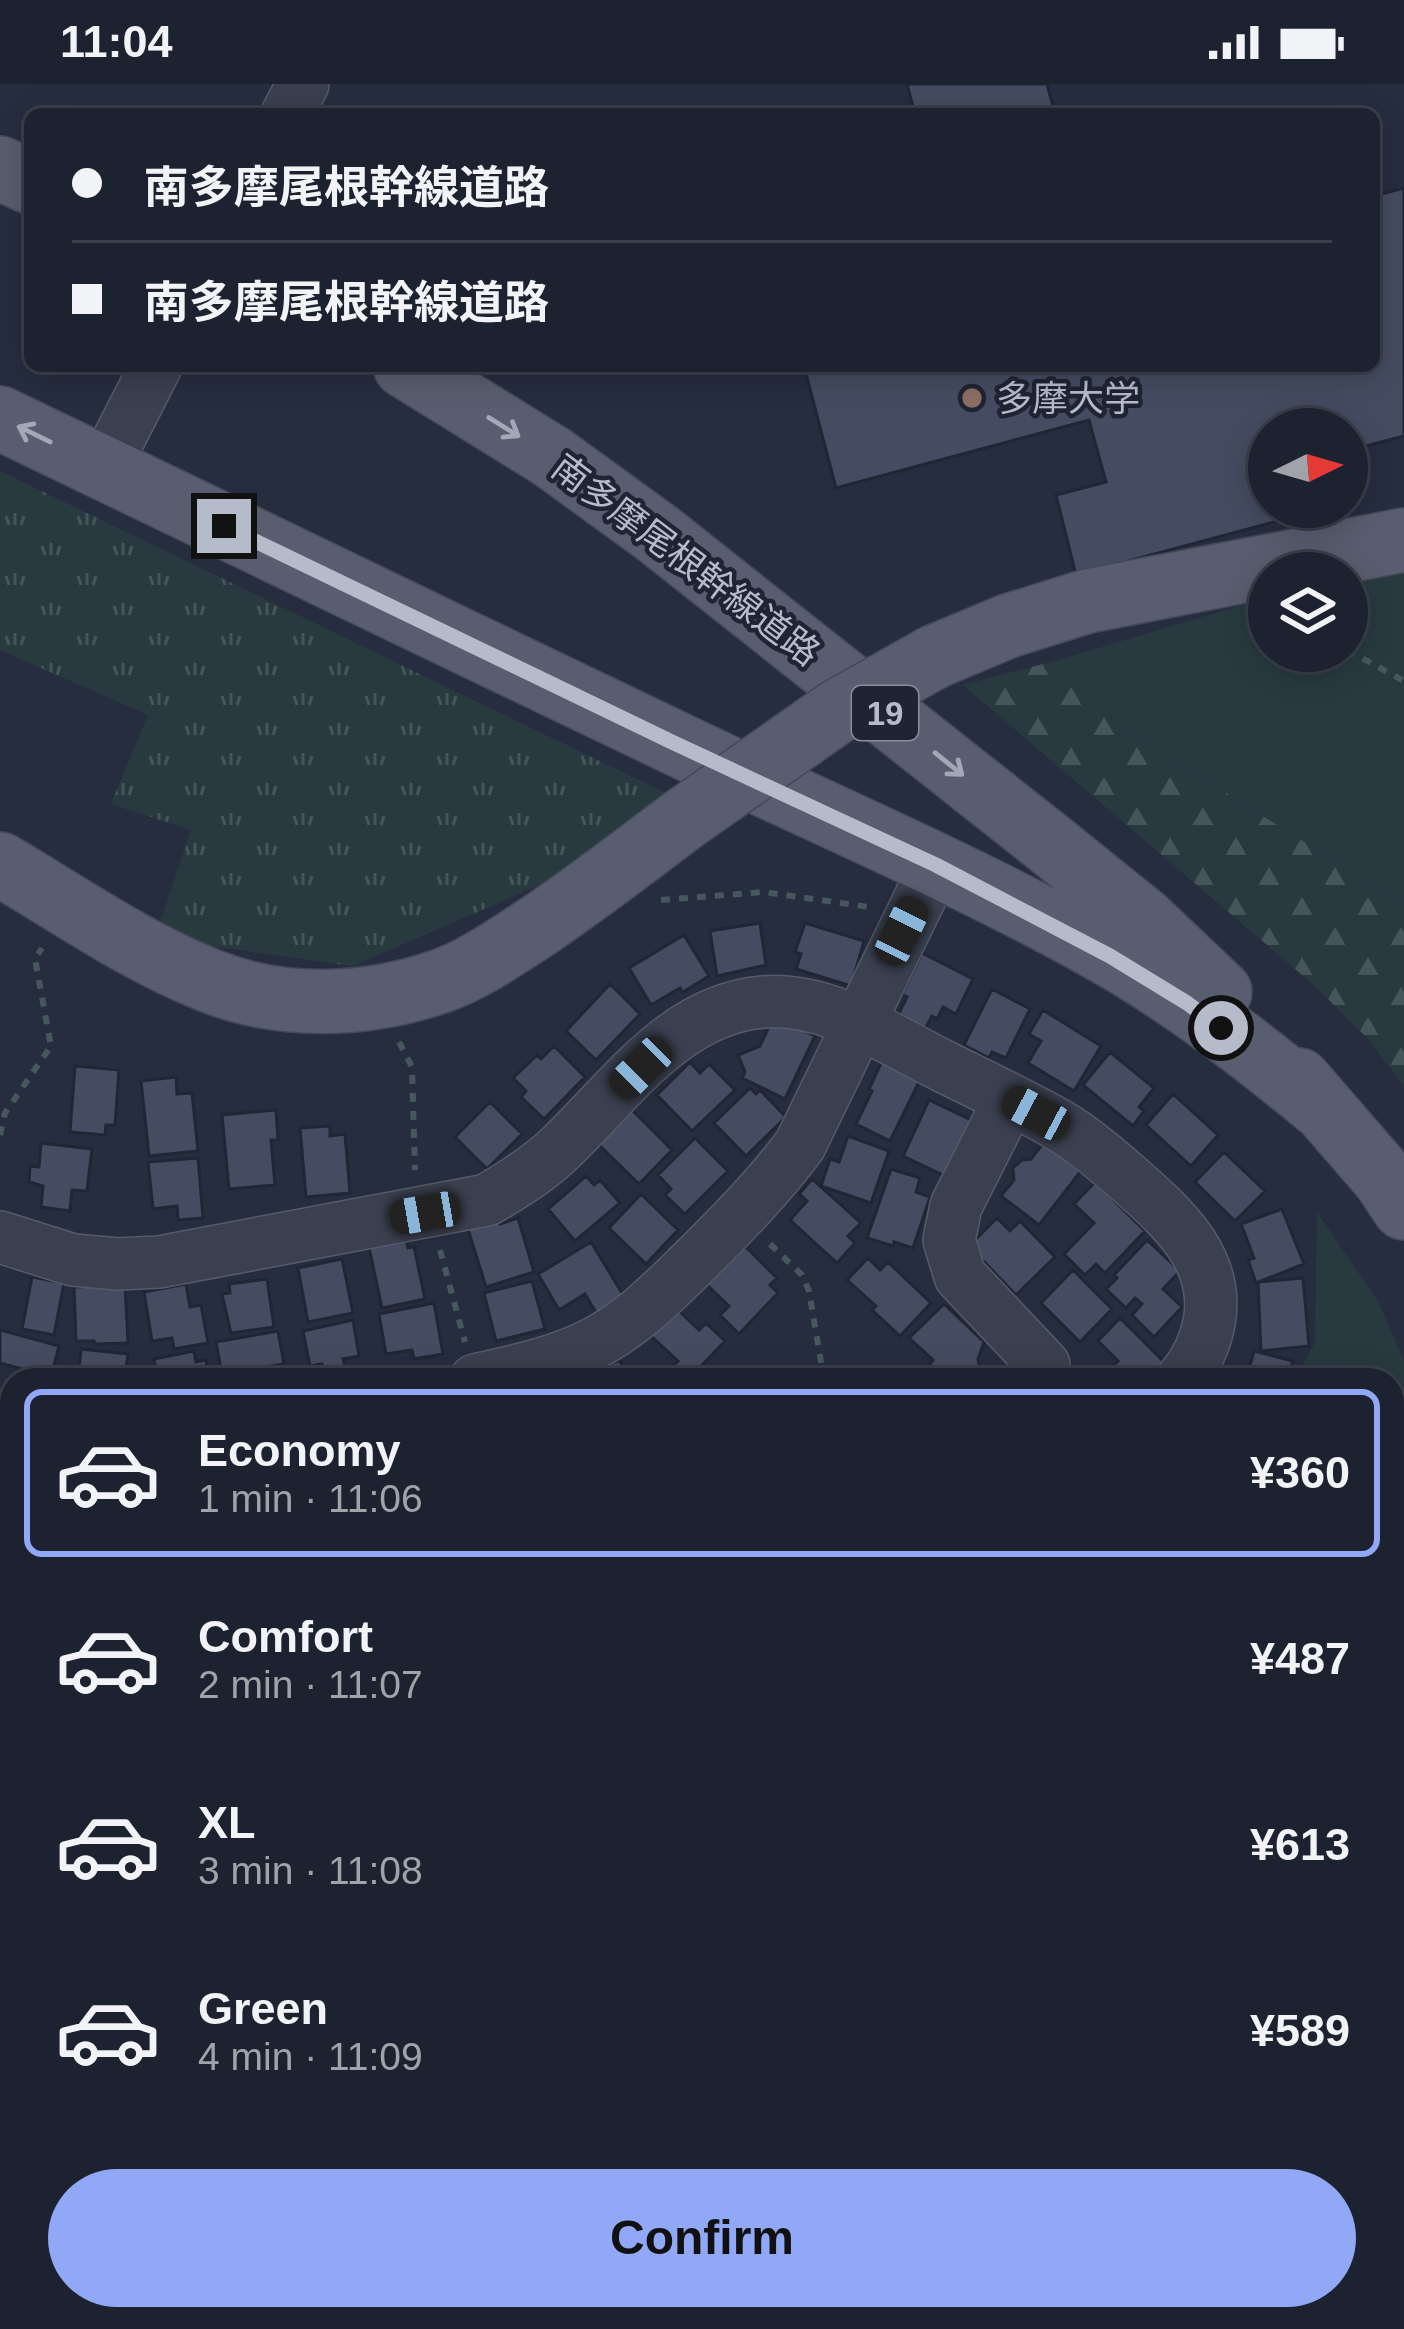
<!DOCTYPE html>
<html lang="en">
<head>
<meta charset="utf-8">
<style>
	body { margin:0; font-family:Arial,"Noto Sans JP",sans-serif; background:#292f3b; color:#f1f3f6; height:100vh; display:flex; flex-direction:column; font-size:45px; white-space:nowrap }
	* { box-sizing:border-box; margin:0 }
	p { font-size:39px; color:#a0a4aa }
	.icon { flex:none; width:66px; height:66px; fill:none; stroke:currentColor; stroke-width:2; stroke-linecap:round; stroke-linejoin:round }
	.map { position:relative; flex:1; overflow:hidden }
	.drawer { position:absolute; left:0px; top:1284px; width:1404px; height:963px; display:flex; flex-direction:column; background:#1c222f; border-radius:36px 36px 0 0; box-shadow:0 6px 30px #0003,0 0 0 3px #3a3f4b }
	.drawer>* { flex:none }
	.guide { position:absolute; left:24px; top:24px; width:1356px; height:264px; border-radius:18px; box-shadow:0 6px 30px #0003,0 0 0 3px #3a3f4b; display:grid; align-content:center; height:264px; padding:0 48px; background:#1c222f }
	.needle { width:78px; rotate:85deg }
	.buttons { position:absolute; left:1248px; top:324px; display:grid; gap:24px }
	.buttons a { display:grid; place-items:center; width:120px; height:120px; border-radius:50%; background:#1c222f; box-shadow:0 6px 30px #0003,0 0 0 3px #3a3f4b; font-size:60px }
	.end { position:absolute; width:54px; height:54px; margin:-27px; border:15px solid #b6bbca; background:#111; box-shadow:0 0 0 6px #111 }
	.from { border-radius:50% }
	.car { position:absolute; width:36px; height:72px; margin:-36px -18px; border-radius:15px; box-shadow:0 0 9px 3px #0007; background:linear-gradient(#222 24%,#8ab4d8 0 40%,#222 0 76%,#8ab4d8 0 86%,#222 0) }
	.guide b { display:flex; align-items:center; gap:42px; height:114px; font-size:45px }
	.guide b+b { border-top:3px solid #3a3f4b }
	.guide i { width:30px; height:30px; background:#f1f3f6 }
	ul { padding:21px 0 0; list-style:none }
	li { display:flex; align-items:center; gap:36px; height:168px; margin:0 24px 18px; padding:0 24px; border:6px solid transparent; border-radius:18px }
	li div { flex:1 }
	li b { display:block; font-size:45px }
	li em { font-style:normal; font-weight:800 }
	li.current { border-color:#90a8f5 }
	li>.icon { width:108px; height:108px; stroke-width:1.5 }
	.action { display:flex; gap:24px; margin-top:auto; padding:24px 48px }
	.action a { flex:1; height:138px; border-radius:72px; background:#90a8f5; color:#111; font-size:48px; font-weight:800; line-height:138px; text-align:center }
	.status { display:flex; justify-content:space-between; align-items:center; height:84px; padding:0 60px; background:#1c222f; direction:ltr }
	.status svg { height:33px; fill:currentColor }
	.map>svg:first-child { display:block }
	.grass { fill:url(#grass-tufts) }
	.forest { fill:url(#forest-firs) }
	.park { fill:#283a40 }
	.building { fill:#454c61; stroke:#212636; stroke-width:3 }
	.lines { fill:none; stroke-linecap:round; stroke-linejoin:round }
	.minor-casing { stroke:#555b6a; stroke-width:54 }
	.major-casing { stroke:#434958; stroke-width:66 }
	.path { stroke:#46575d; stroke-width:6; stroke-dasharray:9 9; stroke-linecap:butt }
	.minor { stroke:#3a404f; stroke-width:51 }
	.major { stroke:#585e6f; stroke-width:63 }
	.major-bridge-casing { stroke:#434958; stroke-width:66; stroke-linecap:butt }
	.major-bridge { stroke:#585e6f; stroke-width:63 }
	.oneway { stroke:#a3a8b8 }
	.route { stroke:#b6bbca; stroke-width:15 }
	.education-dot { fill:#8d6e63; stroke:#1f2434; stroke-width:4.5 }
	.labels { text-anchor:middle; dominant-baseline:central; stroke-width:9; stroke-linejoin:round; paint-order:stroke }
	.shield { fill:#1f2434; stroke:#898e9d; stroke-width:3 }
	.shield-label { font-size:33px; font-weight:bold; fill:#b6bbca }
	.poi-label { font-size:36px; fill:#b6bbca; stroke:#1f2434; text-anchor:start }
	.street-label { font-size:36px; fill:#b6bbca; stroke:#1f2434 }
</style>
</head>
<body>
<div class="status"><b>11:04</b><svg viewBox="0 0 49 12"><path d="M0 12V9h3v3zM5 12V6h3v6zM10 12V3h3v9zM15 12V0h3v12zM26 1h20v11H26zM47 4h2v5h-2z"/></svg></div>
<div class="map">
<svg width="1404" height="2245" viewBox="0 0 1404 2245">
	<defs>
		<pattern id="grass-tufts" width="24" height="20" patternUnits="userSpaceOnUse" patternTransform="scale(3)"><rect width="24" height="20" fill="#283a40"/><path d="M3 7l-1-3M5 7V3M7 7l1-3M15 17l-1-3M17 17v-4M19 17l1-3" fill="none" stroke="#45555a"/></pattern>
		<pattern id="forest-firs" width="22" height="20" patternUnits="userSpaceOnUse" patternTransform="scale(3)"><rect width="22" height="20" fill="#283a40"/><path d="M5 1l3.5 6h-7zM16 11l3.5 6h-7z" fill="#45555a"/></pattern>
	</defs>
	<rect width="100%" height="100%" fill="#262d3f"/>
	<path class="grass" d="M0 387 674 713 574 786 353 882 205 861 160 839 191 746 111 720 148 631 0 566Z"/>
	<path class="forest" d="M1058 576 1124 645 1404 820V1002L1370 957 1315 902 963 601Z"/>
	<path class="park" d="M1404 484V820L1124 645 1058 576 1269 513V567H1347V495Z
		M1317 1128 1379 1219 1404 1277V1806L1392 1823V1296H1294L1315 1258Z"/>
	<path class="building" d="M907 0H1047L1055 30H915Z
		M1404 104V352L1347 367V345H1269V423H1287L1289 434 1076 491 1056 411 1106 398 1089 336 836 404 804 282H1374V112Z
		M760 839 766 881 717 892 710 847Z
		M805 839 864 857 851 902 796 885 801 870 795 868Z
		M684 851 709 892 683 908 680 904 651 921 629 884Z
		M922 869 973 895 956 930 943 923 937 935 932 932 925 945 898 931 907 913 902 910Z
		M610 900 640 930 596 976 566 947Z
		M992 905 1030 925 1006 974 992 968 989 974 964 961Z
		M1043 926 1101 962 1074 1007 1028 979 1041 957 1029 950Z
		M774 932 815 952 785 1015 742 994 745 988 738 971 760 962Z
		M554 962 585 993 544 1035 521 1013 526 1007 513 994 537 971 541 975Z
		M1110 968 1154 1004 1139 1023 1144 1027 1133 1042 1083 1001Z
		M883 975 921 994 890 1057 856 1040 872 1007 869 1005Z
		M690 978 700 989 709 980 735 1006 692 1047 657 1011Z
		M75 982 119 986 115 1041H106L105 1051 70 1048Z
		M176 993 177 1010 192 1009 198 1067 149 1072 141 997Z
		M750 1004 756 1010 760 1006 786 1033 746 1072 714 1039Z
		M1173 1010 1218 1051 1191 1082 1146 1041Z
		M929 1016 973 1037 947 1093 903 1072Z
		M490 1018 522 1050 487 1085 455 1053Z
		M630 1024 672 1066 639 1100 596 1058Z
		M276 1026 278 1056H271L275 1101 229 1105 222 1031Z
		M330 1042V1052L345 1050 350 1109 306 1113 300 1044Z
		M848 1052 889 1067 871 1119 821 1102 830 1075 839 1078Z
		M695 1054 728 1087 685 1130 665 1111 671 1105 658 1091Z
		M1044 1058 1081 1087 1039 1141 1001 1112 1014 1096 1013 1084 1022 1076 1031 1075Z
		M41 1059 92 1065 87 1107 72 1106 70 1127 41 1123 43 1102 29 1098 30 1082 39 1083Z
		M1224 1068 1265 1107 1235 1137 1195 1098Z
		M198 1074 203 1134 178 1136 177 1122 153 1125 148 1078Z
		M891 1085 920 1094 916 1108 930 1113 913 1164 894 1158 893 1162 867 1154Z
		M586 1092 594 1101 600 1096 620 1119 575 1157 548 1125Z
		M812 1095 861 1139 848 1152 855 1159 837 1179 790 1136 807 1117 799 1110Z
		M1095 1098 1145 1147 1105 1189 1096 1180 1085 1191 1064 1170 1094 1139 1074 1120Z
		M641 1110 678 1146 646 1180 609 1144Z
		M1282 1125 1304 1180 1256 1199 1248 1176 1254 1174 1241 1140Z
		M498 1132 500 1140 518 1134 534 1188 486 1203 467 1142Z
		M997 1134 1010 1147 1020 1137 1055 1173 1016 1211 969 1162Z
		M406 1155 408 1164 414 1163 425 1215 382 1224 369 1163Z
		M1147 1156 1180 1187 1163 1205 1182 1223 1154 1253 1132 1231 1142 1220 1135 1214 1126 1224 1106 1205 1117 1194 1114 1191Z
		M591 1158 625 1214 597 1230 585 1210 559 1226 538 1190Z
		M745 1162 777 1194 770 1201 778 1209 739 1250 720 1231 729 1222 707 1201Z
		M868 1174 880 1186 888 1178 931 1219 900 1252 872 1226 876 1222 847 1196Z
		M342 1175 353 1229 308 1238 298 1184Z
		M1073 1186 1112 1225 1080 1258 1041 1219Z
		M32 1193 64 1199 54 1251 22 1245Z
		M1303 1194 1309 1262 1261 1267 1258 1198Z
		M267 1195 274 1243 231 1249 222 1210 230 1209 229 1200Z
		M532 1197 545 1245 496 1257 484 1209Z
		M186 1200 190 1223 201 1221 208 1259 174 1265 172 1254 152 1257 144 1208Z
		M125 1201 128 1259 95 1260 94 1257H76L74 1203Z
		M434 1219 443 1270 414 1275 412 1266 386 1270 379 1230Z
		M944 1220 984 1258 978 1275 981 1296H939L927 1284 933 1276 909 1254Z
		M677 1225 699 1246 706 1239 725 1257 688 1296H681L670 1285 678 1277 651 1252Z
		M1120 1234 1165 1279 1147 1296H1107L1103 1292 1118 1277 1098 1257Z
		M353 1236 359 1272 343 1275 345 1282 323 1287 322 1280 310 1282 303 1247Z
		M0 1246 59 1262 51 1293 0 1279Z
		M278 1247 284 1280 246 1286 248 1296H223L216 1258Z
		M81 1265 128 1270 126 1285H131L130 1296 78 1294Z
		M194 1267 196 1278 206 1276 209 1296H158L154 1275Z
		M1254 1267 1293 1277 1288 1296H1246Z
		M620 1276 627 1296H588L602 1291 599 1284Z
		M0 1358 12 1361V1389L4 1418 0 1417Z
		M0 1541 12 1543V1600L0 1598Z
		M0 1609 12 1611V1675L0 1674Z
		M11 1781H12V1840L4 1839Z
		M0 1851 12 1852V1923L0 1922Z
		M3 1975 12 1976V2054L0 2053Z
		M0 2059H12V2132H9L8 2123H0Z
		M0 2201H7L8 2245H0Z
		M40 2235H91L92 2245H40Z
		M123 2235H177L178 2245H124Z
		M378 2235H409L421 2237 420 2245H376Z
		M445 2235H462L479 2245H439Z
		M512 2235H568L579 2245H522Z
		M694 2235H736L751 2245H692L695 2241 691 2239Z
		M779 2235H836L834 2245 778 2244Z
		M997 2235H1011L1019 2238V2235H1042L1063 2245H992Z
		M1165 2235H1230V2238L1262 2243V2245H1164Z
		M344 2236 345 2245H297V2239Z"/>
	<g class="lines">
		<g class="minor-casing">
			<path id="minor" d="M287 30 303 0
				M104 384 156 282
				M1010 1015 956 1122 949 1156 960 1192 1044 1281
				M0 1153 73 1176 118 1180 159 1178 487 1116C511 1102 534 1088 555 1069 618 1011 672 925 764 918 827 913 889 955 943 982 981 1001 1020 1019 1057 1040 1083 1055 1107 1076 1130 1096 1173 1134 1221 1176 1209 1239 1205 1260 1195 1280 1181 1296
				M475 1296C515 1287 554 1279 591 1261 631 1241 661 1210 693 1179 731 1141 768 1104 800 1061L936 781
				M0 1336 12 1340
				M0 1518 12 1521
				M0 1727 12 1729
				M0 1950 12 1952
				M0 2160H12
				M632 2245 642 2235
				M890 2245 893 2235
				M1124 2245 1125 2235"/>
		</g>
		<g class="major-casing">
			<path id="major" d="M0 84 30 98
				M405 282 552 373 658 450 1051 761 1144 836 1220 908
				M0 334C224 442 447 550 671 657 818 728 970 791 1112 872 1188 916 1257 970 1325 1026
				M934 573 1008 542 1088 517 1404 456
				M0 780C68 820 135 867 208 896 281 926 367 923 441 897 472 886 501 866 529 848 582 813 633 773 684 735
				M1299 996 1384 1094 1404 1124"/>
		</g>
		<path class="path" d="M1347 566 1404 597
			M661 816 764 808 869 823
			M399 958 412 983 415 1086
			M0 1051 5 1029 51 962 35 875 42 864
			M770 1160 802 1191 809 1207 824 1296
			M440 1166 465 1258
			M269 2235 270 2245"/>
		<use href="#minor" class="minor"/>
		<use href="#major" class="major"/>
		<g class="major-bridge-casing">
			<path id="major-bridge" d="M684 735 838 627 934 573"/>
		</g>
		<use href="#major-bridge" class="major-bridge"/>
	</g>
	<defs><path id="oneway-shaft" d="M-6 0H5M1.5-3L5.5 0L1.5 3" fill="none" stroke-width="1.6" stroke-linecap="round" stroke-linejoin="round" transform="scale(3)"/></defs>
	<g class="oneway">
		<use href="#oneway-shaft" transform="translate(504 343) rotate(32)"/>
		<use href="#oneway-shaft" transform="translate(34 350) rotate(-154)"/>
		<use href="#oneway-shaft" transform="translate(949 680) rotate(39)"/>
	</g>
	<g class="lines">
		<path class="route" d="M224 442 674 659 936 781 1110 872 1187 919 1221 944"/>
	</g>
	<circle class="education-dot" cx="972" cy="314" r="12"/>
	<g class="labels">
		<rect class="shield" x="852" y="602" width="66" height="54" rx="9"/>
		<g class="shield-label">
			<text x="885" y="629">19</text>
		</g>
		<g class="poi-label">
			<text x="996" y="314">多摩大学</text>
		</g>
		<g class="street-label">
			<text transform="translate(686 476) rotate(37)">南多摩尾根幹線道路</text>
		</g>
	</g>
</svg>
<div class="buttons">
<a><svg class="needle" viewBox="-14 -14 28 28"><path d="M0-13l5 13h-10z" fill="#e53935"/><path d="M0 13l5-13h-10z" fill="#a0a4aa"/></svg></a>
<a><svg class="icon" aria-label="layers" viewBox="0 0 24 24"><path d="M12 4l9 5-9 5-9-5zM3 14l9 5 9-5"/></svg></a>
</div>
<i class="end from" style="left:1221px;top:944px"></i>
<i class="end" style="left:224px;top:442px"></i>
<i class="car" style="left:902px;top:847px;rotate:26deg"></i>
<i class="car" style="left:641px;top:984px;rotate:225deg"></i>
<i class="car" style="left:1036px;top:1029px;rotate:298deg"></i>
<i class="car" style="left:425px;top:1129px;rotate:260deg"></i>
<div class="guide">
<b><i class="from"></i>南多摩尾根幹線道路</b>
<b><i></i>南多摩尾根幹線道路</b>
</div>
<section class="drawer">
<ul>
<li class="current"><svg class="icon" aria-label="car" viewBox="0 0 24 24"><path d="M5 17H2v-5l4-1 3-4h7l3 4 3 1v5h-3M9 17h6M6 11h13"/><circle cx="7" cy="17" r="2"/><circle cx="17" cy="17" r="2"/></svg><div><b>Economy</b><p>1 min · 11:06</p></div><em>¥360</em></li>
<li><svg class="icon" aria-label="car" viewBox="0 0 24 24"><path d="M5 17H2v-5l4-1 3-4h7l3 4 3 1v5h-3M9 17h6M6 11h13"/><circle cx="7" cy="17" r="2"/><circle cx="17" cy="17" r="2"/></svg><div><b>Comfort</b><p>2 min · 11:07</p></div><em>¥487</em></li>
<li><svg class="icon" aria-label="car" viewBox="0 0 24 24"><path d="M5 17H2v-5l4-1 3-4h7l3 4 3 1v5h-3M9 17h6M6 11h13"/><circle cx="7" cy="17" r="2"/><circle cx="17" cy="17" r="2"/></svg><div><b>XL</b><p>3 min · 11:08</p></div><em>¥613</em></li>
<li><svg class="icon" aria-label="car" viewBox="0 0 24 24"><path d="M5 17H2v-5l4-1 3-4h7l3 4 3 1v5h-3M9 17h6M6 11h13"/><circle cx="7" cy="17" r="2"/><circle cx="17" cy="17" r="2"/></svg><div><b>Green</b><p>4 min · 11:09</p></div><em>¥589</em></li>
</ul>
<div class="action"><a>Confirm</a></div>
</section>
</div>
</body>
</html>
